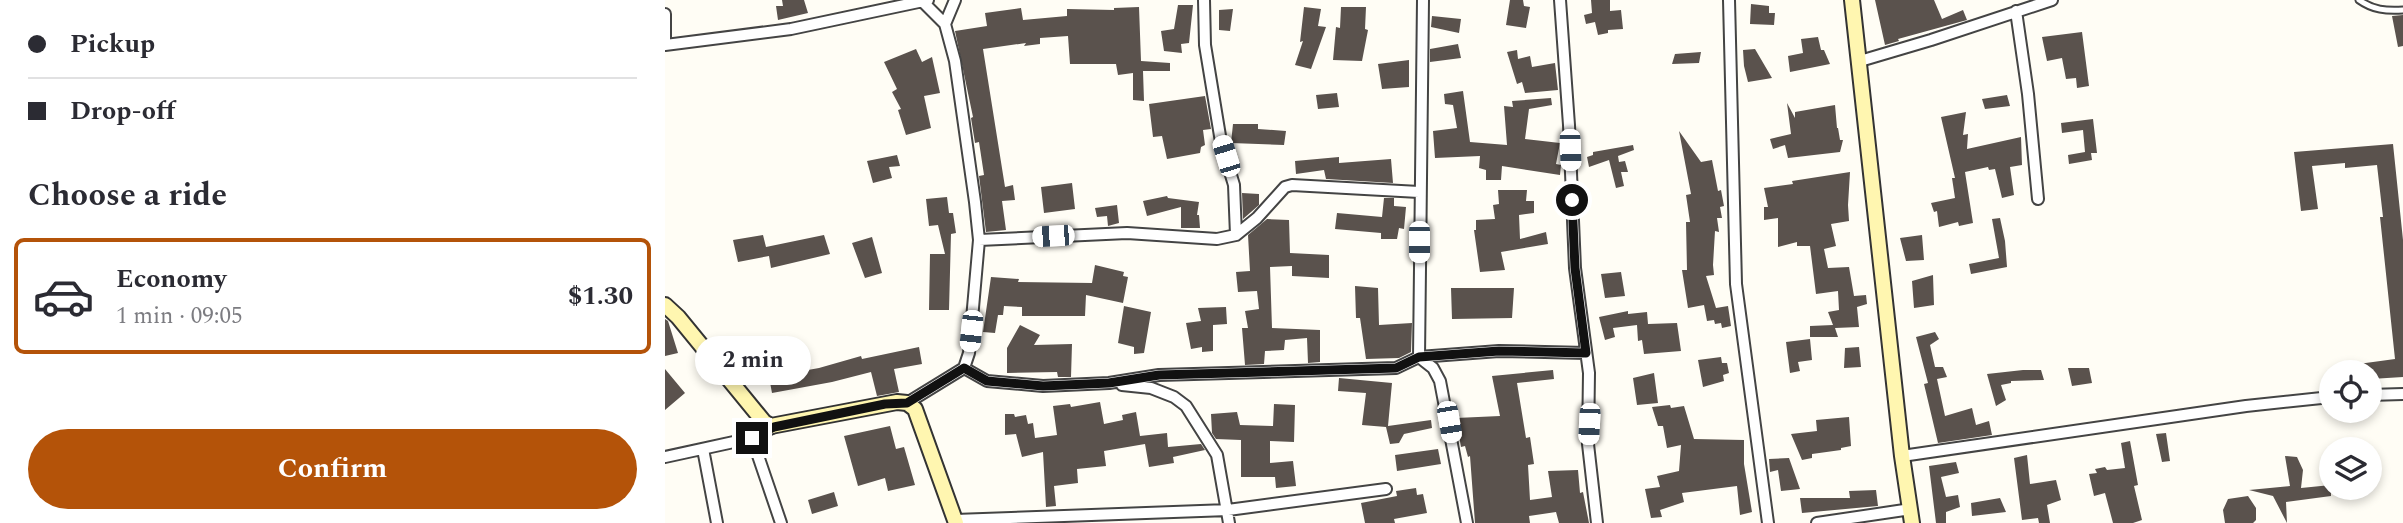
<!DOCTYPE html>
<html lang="en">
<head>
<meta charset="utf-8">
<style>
	body { margin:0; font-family:Spectral,serif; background:#f2f2f3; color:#2b2b33; height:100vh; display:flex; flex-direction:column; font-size:26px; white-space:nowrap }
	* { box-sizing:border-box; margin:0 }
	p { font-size:23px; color:#7c7c81 }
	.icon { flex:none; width:38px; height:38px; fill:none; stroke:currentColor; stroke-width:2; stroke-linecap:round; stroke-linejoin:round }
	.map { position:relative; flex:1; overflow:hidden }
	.details { display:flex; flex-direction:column; background:#fff; width:665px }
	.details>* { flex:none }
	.top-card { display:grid; align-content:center; height:154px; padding:0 28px; background:#fff }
	.buttons { position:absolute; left:1654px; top:360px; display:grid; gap:14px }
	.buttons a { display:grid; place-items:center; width:63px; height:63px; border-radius:50%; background:#fff; box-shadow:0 4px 10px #0003; font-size:35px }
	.end { position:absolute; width:32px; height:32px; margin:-16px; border:9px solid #111; background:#fff; box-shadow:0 0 0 4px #fff }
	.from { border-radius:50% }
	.bubble { position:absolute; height:49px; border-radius:24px; background:#fff; box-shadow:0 4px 10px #0003; font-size:23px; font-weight:700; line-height:49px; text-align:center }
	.car { position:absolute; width:21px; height:42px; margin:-21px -10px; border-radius:9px; box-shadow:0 0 5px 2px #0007; background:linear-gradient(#fff 24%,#345 0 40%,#fff 0 76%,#345 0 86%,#fff 0) }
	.top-card b { display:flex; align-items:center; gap:24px; height:66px; font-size:26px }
	.top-card b+b { border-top:2px solid #e1e1e2 }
	.top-card i { width:18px; height:18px; background:#2b2b33 }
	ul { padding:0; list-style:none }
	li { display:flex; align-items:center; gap:21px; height:116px; margin:0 14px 10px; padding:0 14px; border:4px solid transparent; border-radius:10px }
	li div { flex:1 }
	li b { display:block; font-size:26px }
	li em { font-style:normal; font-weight:700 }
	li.on { border-color:#b45309 }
	li>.icon { width:63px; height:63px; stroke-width:1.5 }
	h2 { padding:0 28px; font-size:32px; line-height:84px }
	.primary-button { display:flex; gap:14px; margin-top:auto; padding:14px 28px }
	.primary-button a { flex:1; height:80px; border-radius:42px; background:#b45309; color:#fff; font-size:28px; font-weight:700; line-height:80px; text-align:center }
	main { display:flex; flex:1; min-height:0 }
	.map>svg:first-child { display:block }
	.building { fill:#5a524d }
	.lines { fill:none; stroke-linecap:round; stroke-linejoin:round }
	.lane-casing { stroke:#444; stroke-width:9 }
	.street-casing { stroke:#444; stroke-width:14 }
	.secondary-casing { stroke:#333; stroke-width:18 }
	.lane { stroke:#fff; stroke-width:5 }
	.street { stroke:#fff; stroke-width:10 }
	.secondary { stroke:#fff6b0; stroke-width:14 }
	.route { stroke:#111; stroke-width:9 }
</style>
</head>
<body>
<main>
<section class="details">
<div class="top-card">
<b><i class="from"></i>Pickup</b>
<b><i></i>Drop-off</b>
</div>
<h2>Choose a ride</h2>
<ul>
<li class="on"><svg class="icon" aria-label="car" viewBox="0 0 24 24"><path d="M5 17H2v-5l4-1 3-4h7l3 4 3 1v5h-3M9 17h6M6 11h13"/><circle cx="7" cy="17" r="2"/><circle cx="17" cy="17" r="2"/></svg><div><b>Economy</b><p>1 min · 09:05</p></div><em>$1.30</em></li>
</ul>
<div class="primary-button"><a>Confirm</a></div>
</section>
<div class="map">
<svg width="1738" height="523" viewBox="0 0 1738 523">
	<rect width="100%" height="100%" fill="#fffdf5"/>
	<path class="building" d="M117 0H139L143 13 113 20 111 6H118Z
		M845 0H858L859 6 865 7 861 28 841 25Z
		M926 0H945V11L956 10 958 29 943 30V33L933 35 930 22 921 24 919 15 927 13Z
		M1210 0H1269L1277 19 1298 10 1302 20 1233 39 1234 41 1220 45Z
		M1086 4 1104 6V13H1110L1109 25 1085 24Z
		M513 5H528L524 43 516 44 517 53 499 51 496 31 509 29Z
		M474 7 476 61 505 63V71H478L479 101 468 100V73L453 75 451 64H405L403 36 375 38V44L359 46 361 43 318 49 340 187 348 185 350 200 337 201 341 230 321 232 314 176 319 175 314 142 310 143 306 118 308 117 290 31 322 26 320 13 356 8 358 20 402 16V9L449 10V8Z
		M639 7 656 9 653 26 661 27 646 69 630 65 638 41 635 42Z
		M676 7H701L700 29 703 30 697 61 668 60 671 27 675 28Z
		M568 9 565 31 554 30V10Z
		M1738 15V46L1733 47 1727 16Z
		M767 16 796 19 794 33 766 27Z
		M1417 32 1424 86 1412 88 1411 78 1401 79 1397 58 1382 61 1377 37Z
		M1153 37 1156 50H1159L1165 64 1125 72 1123 56 1138 53 1136 39Z
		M793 44 796 58 765 62V49Z
		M251 49 257 62 267 57 275 93 259 96 266 128 241 135 233 110 236 109 227 92 232 89 219 62Z
		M1090 49 1107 78 1083 82 1079 66 1078 50Z
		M852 50 853 59 865 56 867 67 890 63 893 90 860 93 857 82 852 84 842 52Z
		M1036 52 1034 63 1007 64 1010 54Z
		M744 60V87L717 89 713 64Z
		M798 91 805 142 842 145 839 106 848 107 847 101 886 98 887 105 864 109 860 139 895 143 891 164 896 165 895 175 837 166 836 180H821V170L814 168 815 156 770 158 768 131 792 128 788 105 780 104 779 94Z
		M672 93 674 107 653 109 651 95Z
		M1342 95 1345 106 1320 109 1317 99Z
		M540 96 546 129 538 130 540 145 536 147 535 153 502 159 497 136 488 137 484 104Z
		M1122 103 1130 118V112L1170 105 1172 128H1173L1175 140H1178L1175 152 1123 158 1120 145 1108 149 1105 139 1126 134Z
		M1301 112 1298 135 1303 134 1302 149 1356 137 1357 165 1345 167 1349 195 1337 198 1330 169 1324 170 1323 167 1300 172 1308 223 1294 226 1293 222 1274 227 1272 211 1269 212 1266 203 1290 198 1287 178H1290L1276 117Z
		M1428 119 1432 153H1426L1427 160 1404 164 1403 155 1420 152 1418 130 1397 133 1396 123Z
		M568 124H593V129L621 131 619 145 566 143Z
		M1014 131 1036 162 1047 160 1053 191 1056 190 1059 206 1055 207 1057 218H1052L1054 232 1050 231 1048 265 1049 275 1041 276 1051 308 1063 306 1066 326 1057 328 1056 323 1050 324 1049 320 1042 321 1039 305 1023 308 1017 270H1022L1021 222H1025L1021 195 1026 194Z
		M1728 144 1738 240V377L1706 379V373H1687L1686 365 1730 359 1715 217H1718L1712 165 1680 168V163L1647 166 1653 209 1636 211 1629 152Z
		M968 145 969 150 953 156 954 162 960 161 963 172H956L959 186 951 188 944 160 924 167 922 157 928 155V152Z
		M232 155 235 166 224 167 227 178 208 183 202 161Z
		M674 157V163L726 159 728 183 661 179 659 170 631 174 630 161Z
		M1185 172 1183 205 1184 221 1166 224 1171 246 1159 249 1163 268 1184 267 1189 296 1201 295 1202 304 1192 307 1194 327 1170 328 1173 337H1145V326L1168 325 1163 312 1174 310 1173 291 1151 294 1145 246H1132V242L1113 247V218L1099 220V207H1103L1099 188 1128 184 1127 181Z
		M407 183 410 209 379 213 376 187Z
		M833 190H862L861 201H869V213L854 215 855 239 881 232 883 244 836 252 840 270 815 272 809 230H811V220L830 219 828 205 834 204Z
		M577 193 594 194V205L578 219Z
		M502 196 503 198 534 202 532 215H534L535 228H516V207L482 216 478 201Z
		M282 197 284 213H288L291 233 286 234 284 310H264L265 254H280L273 225 264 226 261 199Z
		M719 198H729V206L741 207 739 229 734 228 732 239H716V233L670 229 672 213 717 217Z
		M452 205 454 223 443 226 442 216 432 217 430 208Z
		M1335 218 1340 241 1342 267 1306 274 1304 264 1334 258 1327 219Z
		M602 219 624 220 625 253 664 255V278L627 276V266L605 267 607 328 655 330V362L643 363 642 338 620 340 619 350 600 351 599 364 580 365 577 328H583L580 311 594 309 592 291 573 292 571 272 585 271 583 235Z
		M98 235 101 247 159 235 165 254 106 268 104 256 73 262 68 240Z
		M1257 235 1259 260 1241 261 1235 238Z
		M207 237 217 273 200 278 187 243Z
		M430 265 459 272 458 276 463 277 458 303 421 295 420 316H357V307L339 306 338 315H333L330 333 318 332 326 277 354 279 353 282 427 283Z
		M956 272 960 296 940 298 936 274Z
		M1268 275 1269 305 1249 308 1247 281Z
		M690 286 713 288 714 325 747 323 746 352 734 358 701 359 695 318H691Z
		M786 288H849L847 318 787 319Z
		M459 306 486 312 479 353 469 354V347L453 343Z
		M561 307 562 324 548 325V351L537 352V347L526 349 521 323 536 321 533 308Z
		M963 311V314L982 312 983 324 1012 323 1016 351 979 354 977 340 973 341 972 325 948 328 950 337 940 340 934 317Z
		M0 319 3 321 13 353 0 356Z
		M355 325 375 335 369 345 407 344 406 377H393L392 372 342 373V348Z
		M1270 332 1274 339 1265 345 1270 367H1278L1282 377 1272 379 1280 416 1307 408 1311 425 1324 421 1327 435 1273 443 1259 384 1263 383 1251 337Z
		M1145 339 1147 360 1133 362 1135 371 1125 373 1121 342Z
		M254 347 257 364 229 369 234 392 212 396 206 372 167 382 107 393 104 377 154 368 196 356 197 359Z
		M1194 347 1196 367 1179 368 1180 348Z
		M1056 357 1057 363H1062L1064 373 1058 375 1059 381 1038 387 1033 360Z
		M1403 368H1424L1427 383 1407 386Z
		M0 369 20 393 0 410Z
		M888 370 889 379 852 383 861 438 865 437 869 464 863 465 865 500 887 497 883 471 913 470 915 493 918 492 924 523H894L891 512 864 516 865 523H810L805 456 803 457 800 446 796 447 791 418 835 416 827 376Z
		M1358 370H1376L1379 380 1346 381V383L1336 385 1341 400 1331 406 1322 374Z
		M989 373 993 403 972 405 968 378Z
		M674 378 727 383 723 426 766 420 767 428 739 434 734 443 725 444 721 427 697 425 701 393 673 391Z
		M435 402 439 424 458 420 457 415 471 412 475 436 502 433 503 447 536 444 540 450 508 457 509 463 484 467 480 444 439 451 441 466 412 469 413 483 389 486 391 506 381 507 378 452 357 457 351 434 340 435V414H349L350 417 361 415 363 424 368 423 370 438 392 435 388 406 405 404 406 407Z
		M609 404 630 405 629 442 605 441V463L628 461 631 486 611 488 610 477H576V440L551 439 547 433 546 414 572 412 575 425 608 426Z
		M1005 405 1006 408 1019 406 1029 439 1079 440V464L1087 512 1075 515 1072 486 1017 493 1019 502 995 510 997 517 986 518 980 489 995 487 992 476 1014 471 1016 445 1002 448 998 426H993L987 407Z
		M1184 417 1186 446 1176 448V450L1147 454V458L1137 460 1126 434 1152 431 1151 420Z
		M225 426 231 449 239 447 250 485 223 491 220 478 193 486 179 436Z
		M1501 433 1505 461 1497 462 1491 434Z
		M1465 441 1473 485 1469 486 1477 520 1468 523H1448L1440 493 1429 496 1424 474 1432 473 1430 469 1440 467 1442 470 1460 468 1456 443Z
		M773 449 776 464 732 471 730 455Z
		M1362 455 1365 484 1391 480 1396 500 1382 505 1385 523H1374L1373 518 1357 520 1349 458Z
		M1620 456 1632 457 1638 470 1636 488 1666 485V496L1621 502 1622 523 1608 496 1584 490 1625 486Z
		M1124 458 1135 489 1116 491 1113 470 1105 472 1104 459Z
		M1291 462 1294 473 1276 477 1281 497 1293 495 1295 507 1281 512V523H1271L1264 466Z
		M751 488 752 495 758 494 762 513 729 519 730 523H700L696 503 732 496 731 491Z
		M1211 490 1213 506 1137 513 1135 498H1185L1184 491Z
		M169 492 173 506 147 514 143 500Z
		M1583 496 1591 508V520L1588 523H1560L1558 510 1563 499Z
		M1335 498 1341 512 1307 516 1306 503Z"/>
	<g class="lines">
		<g class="lane-casing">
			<path id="lane" d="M1694 0C1708 10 1721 11 1738 10"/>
		</g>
		<g class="street-casing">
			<path id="street" d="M539 0 540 45 556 142 569 185 571 235
				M895 0 904 125 910 268 924 373 923 444 932 523
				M1064 0 1071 284 1103 523
				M1351 11 1363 94 1373 199
				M0 14V45
				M280 24 290 0
				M0 45 126 29 263 0
				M1195 61 1266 40 1387 0
				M314 240 462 233 552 239 571 235 592 218 620 187 627 185 754 192
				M754 357 768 368 775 381 802 523
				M754 357 834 351 921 353
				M299 368 322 381 378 386 444 383 494 375 731 368 754 357 758 0
				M457 385 486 388 509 397 521 406 552 455 564 523
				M1704 395 1738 394
				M242 403 299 368 304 353 314 240 310 202 290 61 280 24 257 1
				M87 438 116 523
				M38 449 52 523
				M1237 456 1581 406 1666 397
				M0 457 87 438 109 427
				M290 520 563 510 721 489
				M1152 523 1246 509"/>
		</g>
		<g class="secondary-casing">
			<path id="secondary" d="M1187 0 1237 456 1247 523
				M0 305 13 317 99 422 106 426 232 402 242 403 250 409 291 523"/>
		</g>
		<use href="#lane" class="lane"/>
		<use href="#street" class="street"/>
		<use href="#secondary" class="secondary"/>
	</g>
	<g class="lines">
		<path class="route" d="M87 438 109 427 220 404 242 403 299 368 322 381 378 386 444 383 494 375 731 368 754 357 834 351 921 353 910 268 907 200"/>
	</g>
</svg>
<div class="buttons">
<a><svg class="icon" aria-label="locate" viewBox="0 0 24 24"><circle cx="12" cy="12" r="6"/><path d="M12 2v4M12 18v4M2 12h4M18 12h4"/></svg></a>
<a><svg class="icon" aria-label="layers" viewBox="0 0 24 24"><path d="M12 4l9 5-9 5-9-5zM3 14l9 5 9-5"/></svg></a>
</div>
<i class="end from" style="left:907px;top:200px"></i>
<i class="end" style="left:87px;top:438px"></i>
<div class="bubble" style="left:30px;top:336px;width:116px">2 min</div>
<i class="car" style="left:905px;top:150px;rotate:178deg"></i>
<i class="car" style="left:561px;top:156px;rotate:343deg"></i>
<i class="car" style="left:388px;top:236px;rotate:267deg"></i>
<i class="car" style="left:754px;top:242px;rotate:180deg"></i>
<i class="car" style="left:306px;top:331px;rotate:186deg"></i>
<i class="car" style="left:784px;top:422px;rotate:170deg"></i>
<i class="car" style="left:924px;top:424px;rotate:183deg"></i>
</div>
</main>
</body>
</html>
